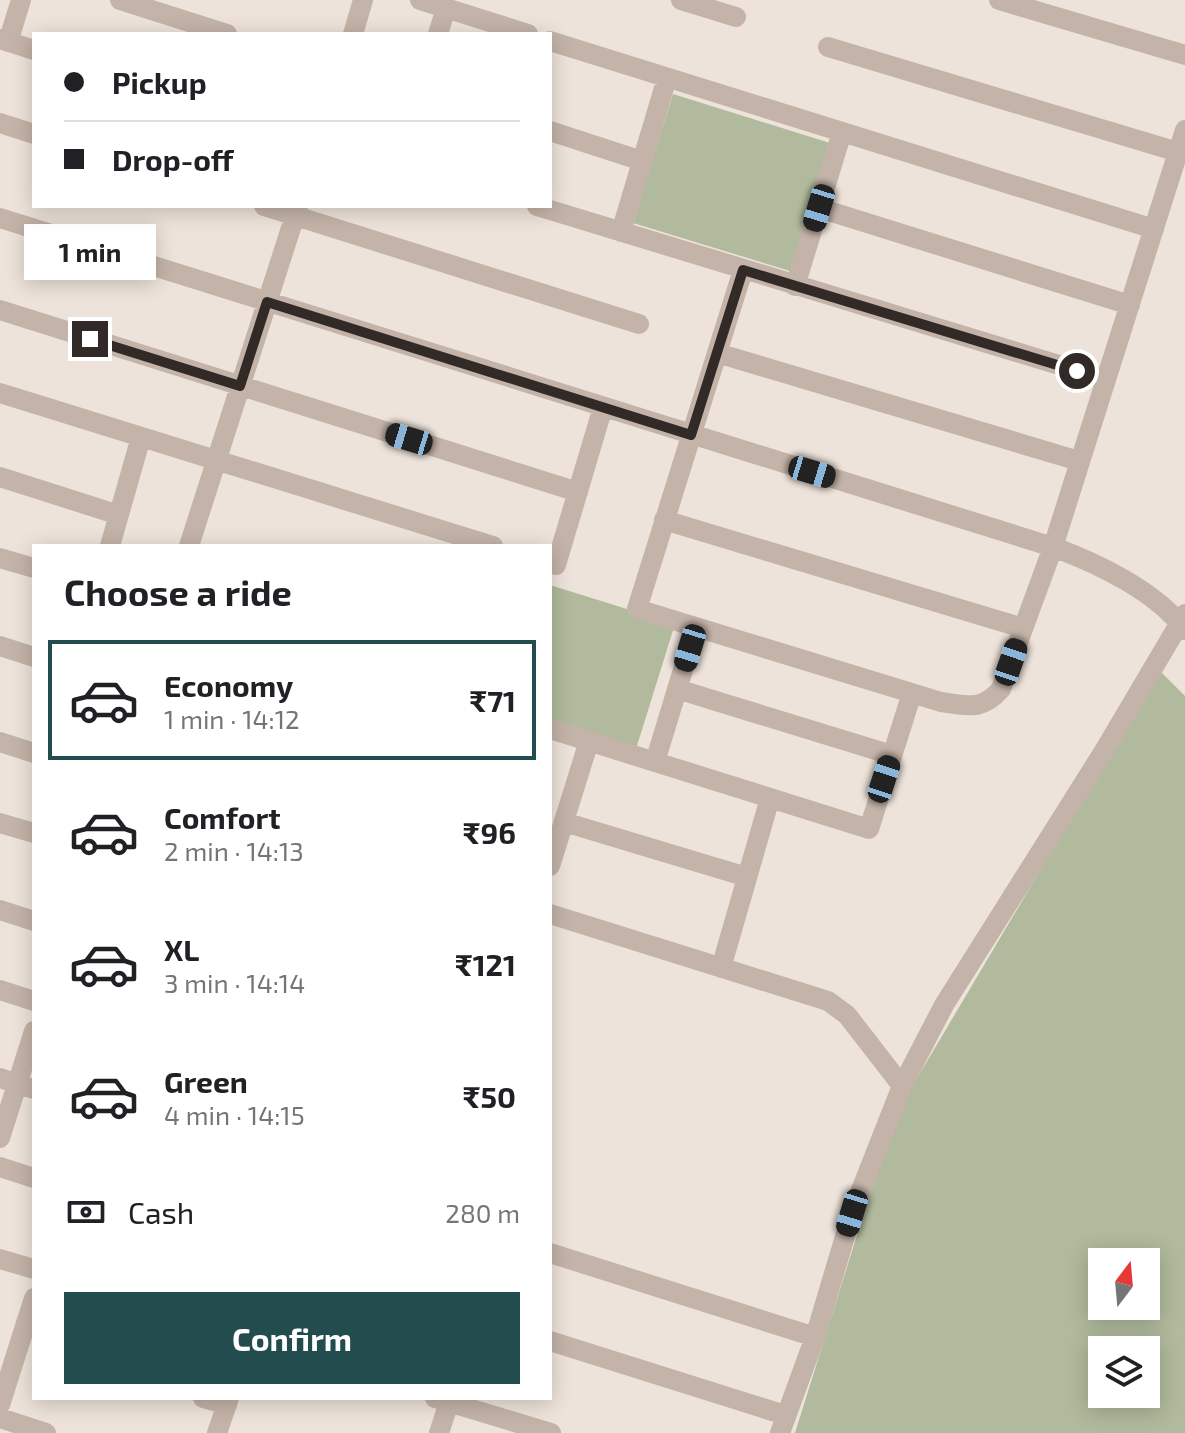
<!DOCTYPE html>
<html lang="en">
<head>
<meta charset="utf-8">
<style>
	body { margin:0; font-family:"Exo 2",sans-serif; background:#f2f2f2; color:#202124; height:100vh; display:flex; flex-direction:column; font-size:30px; white-space:nowrap }
	* { box-sizing:border-box; margin:0 }
	p { font-size:26px; color:#757577 }
	.icon { flex:none; width:44px; height:44px; fill:none; stroke:currentColor; stroke-width:2; stroke-linecap:round; stroke-linejoin:round }
	.map { position:relative; flex:1; overflow:hidden }
	.sheet { position:absolute; left:32px; top:544px; width:520px; height:856px; display:flex; flex-direction:column; background:#fff; border-radius:0px; box-shadow:0 4px 20px #0003 }
	.sheet>* { flex:none }
	.banner { position:absolute; left:32px; top:32px; width:520px; height:176px; border-radius:0px; box-shadow:0 4px 20px #0003; display:grid; align-content:center; height:176px; padding:0 32px; background:#fff }
	.needle { width:52px; rotate:16deg }
	.buttons { position:absolute; left:1088px; top:1248px; display:grid; gap:16px }
	.buttons a { display:grid; place-items:center; width:72px; height:72px; border-radius:0px; background:#fff; box-shadow:0 4px 20px #0003; font-size:40px }
	.end { position:absolute; width:36px; height:36px; margin:-18px; border:10px solid #312a27; background:#fff; box-shadow:0 0 0 4px #fff }
	.from { border-radius:50% }
	.bubble { position:absolute; height:56px; border-radius:0px; background:#fff; box-shadow:0 4px 20px #0003; font-size:26px; font-weight:700; line-height:56px; text-align:center }
	.car { position:absolute; width:24px; height:48px; margin:-24px -12px; border-radius:10px; box-shadow:0 0 6px 2px #0007; background:linear-gradient(#222 24%,#8ab4d8 0 40%,#222 0 76%,#8ab4d8 0 86%,#222 0) }
	.banner b { display:flex; align-items:center; gap:28px; height:76px; font-size:30px }
	.banner b+b { border-top:2px solid #e0e0e0 }
	.banner i { width:20px; height:20px; background:#202124 }
	ul { padding:0; list-style:none }
	li { display:flex; align-items:center; gap:24px; height:120px; margin:0 16px 12px; padding:0 16px; border:4px solid transparent; border-radius:0px }
	li div { flex:1 }
	li b { display:block; font-size:30px }
	li em { font-style:normal; font-weight:700 }
	li.on { border-color:#224c4d }
	li>.icon { width:72px; height:72px; stroke-width:1.5 }
	h2 { padding:0 32px; font-size:36px; line-height:96px }
	.pay { display:flex; align-items:center; gap:20px; height:88px; padding:0 32px; font-size:30px }
	.pay p { margin-inline-start:auto }
	.button { display:flex; gap:16px; margin-top:auto; padding:16px 32px }
	.button a { flex:1; height:92px; border-radius:0px; background:#224c4d; color:#fff; font-size:32px; font-weight:700; line-height:92px; text-align:center }
	.map>svg:first-child { display:block }
	.green { fill:#b1ba9c; fill-rule:evenodd }
	.lines { fill:none; stroke-linecap:round; stroke-linejoin:round }
	.minor { stroke:#c4b3a8; stroke-width:20 }
	.route { stroke:#312a27; stroke-width:10 }
</style>
</head>
<body>
<div class="map">
<svg width="1185" height="1433" viewBox="0 0 1185 1433">
	<rect width="100%" height="100%" fill="#ede3da"/>
	<path class="green" d="M673 94 830 143 790 271 633 223Z
		M550 585 675 624 635 752 550 726Z
		M1159 670 1185 696V1433H795L894 1117ZM1102 1262H1146V1306H1102ZM1102 1350H1146V1394H1102Z"/>
	<g class="lines">
		<path class="minor" d="M120 0 227 34
			M420 0 528 34
			M681 0 736 17
			M999 0 1185 55
			M353 34 363 0
			M438 34 446 8
			M0 39 34 50
			M550 41 1154 229
			M8 42 21 0
			M828 47 1178 152
			M0 123 34 134
			M550 131 642 161
			M264 206 639 324
			M537 206 1105 379
			M819 208 1130 305
			M0 218 1053 547C1097 563 1156 591 1185 630
			M621 232 667 78
			M743 270 637 609 941 702C968 706 982 711 1001 689L1053 547 1185 130
			M795 286 842 132
			M0 310 578 492
			M717 353 1079 461
			M0 393 493 546
			M0 477 119 515
			M664 520 1023 628
			M110 546 141 437
			M189 546 298 206
			M0 558 34 568
			M550 563 556 565 603 407
			M0 646 34 657
			M677 689 892 755
			M550 729 869 829 912 693
			M0 742 34 753
			M655 762 696 627
			M564 822 747 877
			M0 823 34 833
			M550 866 589 741
			M0 910 34 921
			M550 914 828 1001 847 1015 902 1086
			M721 968 770 798
			M0 990 34 1001
			M0 1078 34 1089
			M0 1138 34 1031
			M0 1167 34 1178
			M550 1253 815 1337
			M0 1259 34 1269
			M550 1341 785 1415
			M203 1398 227 1405
			M435 1398 551 1433
			M0 1405 34 1298
			M0 1418 46 1433
			M217 1433 229 1398
			M439 1433 449 1402
			M780 1433 815 1337 852 1213 902 1086 944 1005 1104 751 1185 614"/>
	</g>
	<g class="lines">
		<path class="route" d="M90 339 240 386 267 302 691 435 743 270 1077 371"/>
	</g>
</svg>
<div class="buttons">
<a><svg class="needle" viewBox="-14 -14 28 28"><path d="M0-13l5 13h-10z" fill="#e53935"/><path d="M0 13l5-13h-10z" fill="#757577"/></svg></a>
<a><svg class="icon" aria-label="layers" viewBox="0 0 24 24"><path d="M12 4l9 5-9 5-9-5zM3 14l9 5 9-5"/></svg></a>
</div>
<i class="end from" style="left:1077px;top:371px"></i>
<i class="end" style="left:90px;top:339px"></i>
<div class="bubble" style="left:24px;top:224px;width:132px">1 min</div>
<i class="car" style="left:819px;top:208px;rotate:197deg"></i>
<i class="car" style="left:409px;top:439px;rotate:287deg"></i>
<i class="car" style="left:812px;top:472px;rotate:107deg"></i>
<i class="car" style="left:690px;top:648px;rotate:197deg"></i>
<i class="car" style="left:1011px;top:662px;rotate:19deg"></i>
<i class="car" style="left:884px;top:779px;rotate:18deg"></i>
<i class="car" style="left:852px;top:1213px;rotate:197deg"></i>
<div class="banner">
<b><i class="from"></i>Pickup</b>
<b><i></i>Drop-off</b>
</div>
<section class="sheet">
<h2>Choose a ride</h2>
<ul>
<li class="on"><svg class="icon" aria-label="car" viewBox="0 0 24 24"><path d="M5 17H2v-5l4-1 3-4h7l3 4 3 1v5h-3M9 17h6M6 11h13"/><circle cx="7" cy="17" r="2"/><circle cx="17" cy="17" r="2"/></svg><div><b>Economy</b><p>1 min · 14:12</p></div><em>₹71</em></li>
<li><svg class="icon" aria-label="car" viewBox="0 0 24 24"><path d="M5 17H2v-5l4-1 3-4h7l3 4 3 1v5h-3M9 17h6M6 11h13"/><circle cx="7" cy="17" r="2"/><circle cx="17" cy="17" r="2"/></svg><div><b>Comfort</b><p>2 min · 14:13</p></div><em>₹96</em></li>
<li><svg class="icon" aria-label="car" viewBox="0 0 24 24"><path d="M5 17H2v-5l4-1 3-4h7l3 4 3 1v5h-3M9 17h6M6 11h13"/><circle cx="7" cy="17" r="2"/><circle cx="17" cy="17" r="2"/></svg><div><b>XL</b><p>3 min · 14:14</p></div><em>₹121</em></li>
<li><svg class="icon" aria-label="car" viewBox="0 0 24 24"><path d="M5 17H2v-5l4-1 3-4h7l3 4 3 1v5h-3M9 17h6M6 11h13"/><circle cx="7" cy="17" r="2"/><circle cx="17" cy="17" r="2"/></svg><div><b>Green</b><p>4 min · 14:15</p></div><em>₹50</em></li>
</ul>
<div class="pay"><svg class="icon" aria-label="cash" viewBox="0 0 24 24"><path d="M3 7h18v10H3z"/><circle cx="12" cy="12" r="2"/></svg>Cash<p>280 m</p></div>
<div class="button"><a>Confirm</a></div>
</section>
</div>
</body>
</html>
